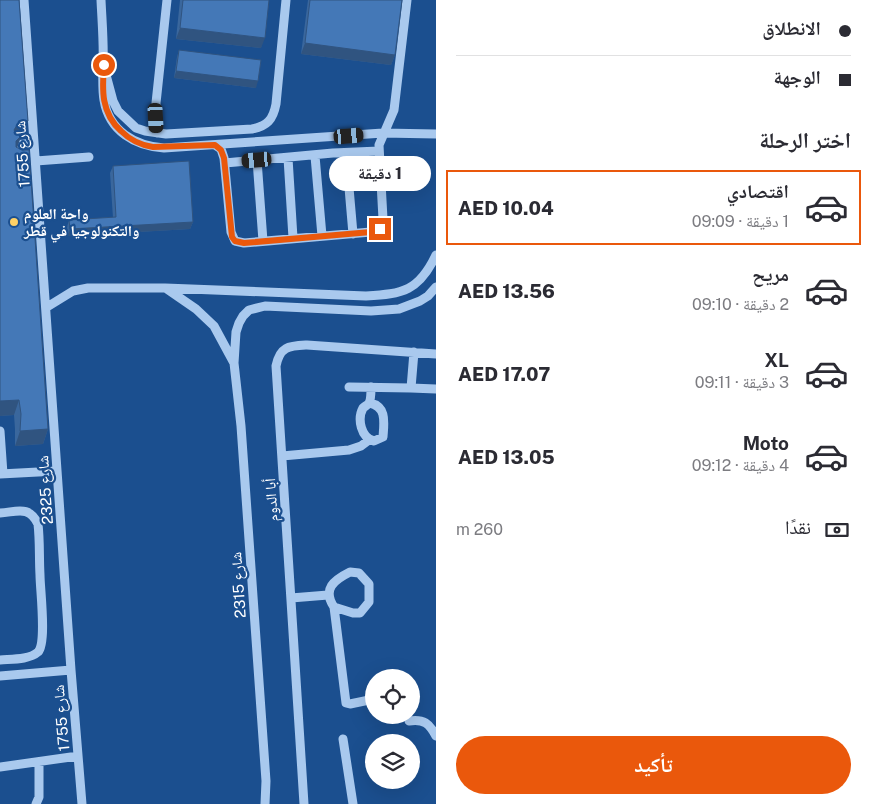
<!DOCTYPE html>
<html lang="ar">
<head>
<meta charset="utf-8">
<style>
	body { margin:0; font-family:"Public Sans","Noto Naskh Arabic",sans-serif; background:#f7f7f7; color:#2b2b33; direction:rtl; height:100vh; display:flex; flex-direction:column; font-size:19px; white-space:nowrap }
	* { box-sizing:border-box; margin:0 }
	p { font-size:16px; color:#7c7c81 }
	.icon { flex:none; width:28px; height:28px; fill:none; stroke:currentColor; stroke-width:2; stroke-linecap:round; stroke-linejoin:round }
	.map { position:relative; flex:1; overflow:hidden; direction:ltr }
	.side { display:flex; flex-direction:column; background:#fff; width:435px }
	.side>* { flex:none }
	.top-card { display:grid; align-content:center; height:110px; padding:0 20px; background:#fff }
	.buttons { position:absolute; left:365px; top:669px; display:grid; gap:10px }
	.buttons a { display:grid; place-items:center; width:55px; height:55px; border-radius:50%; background:#fff; box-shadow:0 5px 20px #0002; font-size:25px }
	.end { position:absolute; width:22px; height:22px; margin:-11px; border:6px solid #ea580c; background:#fff; box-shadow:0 0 0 2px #fff }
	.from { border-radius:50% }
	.bubble { position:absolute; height:35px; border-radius:18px; background:#fff; box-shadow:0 5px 20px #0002; font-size:16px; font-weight:800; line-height:35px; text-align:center; direction:rtl }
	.car { position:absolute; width:15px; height:30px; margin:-15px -8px; border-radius:6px; box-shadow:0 0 4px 1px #0007; background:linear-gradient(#222 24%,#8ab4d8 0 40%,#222 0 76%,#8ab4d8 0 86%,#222 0) }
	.top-card b { display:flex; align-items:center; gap:18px; height:48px; font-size:19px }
	.top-card b+b { border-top:1px solid #e1e1e2 }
	.top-card i { width:12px; height:12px; background:#2b2b33 }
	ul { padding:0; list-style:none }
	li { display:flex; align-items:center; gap:15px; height:75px; margin:0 10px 8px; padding:0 10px; border:2px solid transparent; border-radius:0px }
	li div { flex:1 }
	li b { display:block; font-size:19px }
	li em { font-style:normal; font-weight:800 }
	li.active { border-color:#ea580c }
	li>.icon { width:45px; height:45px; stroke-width:1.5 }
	h2 { padding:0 20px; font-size:22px; line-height:60px }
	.pay { display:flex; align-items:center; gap:12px; height:55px; padding:0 20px; font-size:19px }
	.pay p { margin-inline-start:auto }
	.action { display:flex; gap:10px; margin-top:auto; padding:10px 20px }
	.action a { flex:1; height:58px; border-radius:30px; background:#ea580c; color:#fff; font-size:20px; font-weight:800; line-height:58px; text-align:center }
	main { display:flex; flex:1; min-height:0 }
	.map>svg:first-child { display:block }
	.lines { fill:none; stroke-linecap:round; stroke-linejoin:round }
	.minor { stroke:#a9c9ee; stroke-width:9 }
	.wall { fill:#3a679d }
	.shaded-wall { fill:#305480 }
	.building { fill:#4478b7; stroke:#305480 }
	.route { stroke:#ea580c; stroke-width:6 }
	.poi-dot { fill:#ffd166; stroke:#1b4f8f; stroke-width:2 }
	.labels { text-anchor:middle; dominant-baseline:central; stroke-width:4.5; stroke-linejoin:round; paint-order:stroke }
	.street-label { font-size:15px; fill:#fff; stroke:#1b4f8f }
	.poi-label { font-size:15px; font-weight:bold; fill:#fff; stroke:#1b4f8f; text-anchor:start }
</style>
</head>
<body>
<main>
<section class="side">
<div class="top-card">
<b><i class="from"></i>الانطلاق</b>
<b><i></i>الوجهة</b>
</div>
<h2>اختر الرحلة</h2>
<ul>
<li class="active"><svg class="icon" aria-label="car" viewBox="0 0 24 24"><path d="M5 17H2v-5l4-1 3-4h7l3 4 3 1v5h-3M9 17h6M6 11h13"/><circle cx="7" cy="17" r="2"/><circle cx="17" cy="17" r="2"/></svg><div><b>اقتصادي</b><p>1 دقيقة · 09:09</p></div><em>AED 10.04</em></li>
<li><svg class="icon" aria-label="car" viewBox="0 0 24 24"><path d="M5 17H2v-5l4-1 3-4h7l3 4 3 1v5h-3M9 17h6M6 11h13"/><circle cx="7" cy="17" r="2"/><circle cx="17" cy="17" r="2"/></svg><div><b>مريح</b><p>2 دقيقة · 09:10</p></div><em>AED 13.56</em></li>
<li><svg class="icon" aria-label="car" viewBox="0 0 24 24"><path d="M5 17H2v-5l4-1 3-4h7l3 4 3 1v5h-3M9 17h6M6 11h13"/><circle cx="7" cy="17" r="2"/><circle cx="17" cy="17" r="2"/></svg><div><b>XL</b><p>3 دقيقة · 09:11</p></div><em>AED 17.07</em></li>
<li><svg class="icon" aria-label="car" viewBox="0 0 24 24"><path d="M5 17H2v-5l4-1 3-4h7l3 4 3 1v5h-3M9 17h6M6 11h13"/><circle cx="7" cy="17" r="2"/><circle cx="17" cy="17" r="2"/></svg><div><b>Moto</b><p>4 دقيقة · 09:12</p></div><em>AED 13.05</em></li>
</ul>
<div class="pay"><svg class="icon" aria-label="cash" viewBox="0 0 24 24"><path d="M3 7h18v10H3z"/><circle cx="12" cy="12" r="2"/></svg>نقدًا<p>260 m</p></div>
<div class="action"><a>تأكيد</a></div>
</section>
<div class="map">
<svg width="436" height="804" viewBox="0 0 436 804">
	<rect width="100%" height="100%" fill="#1b4f8f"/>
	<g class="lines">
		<path class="minor" d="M24 0 71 670 82 804
			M101 0C102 22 104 44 103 65 103 77 102 88 104 100 109 131 135 146 164 148L383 133 436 134
			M106 75 113 101 118 111 136 128 145 131 166 134 252 129C267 126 273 120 276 104L286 0
			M157 133 156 103 167 0
			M15 145 34 143
			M215 145 221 149 224 158 231 232 235 241 244 243 371 232 380 229 383 219 379 145 394 110 407 0
			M346 153 353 234
			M315 156 322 236
			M288 158 293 238
			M257 160 263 241
			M36 161 89 157
			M225 163 333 153 379 151
			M167 289 196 309 214 326 234 363
			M47 307 73 291 88 288H165L366 296C403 294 419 291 436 255
			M349 387 411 388 414 352
			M411 388 436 389
			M370 403C387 407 384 422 383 437L374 441C361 438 357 419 363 408 365 406 368 405 369 403 371 400 371 392 371 387
			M0 431 3 474
			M282 456 349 450 361 446 369 440
			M0 474 57 471
			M0 513C17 512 29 505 38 524 40 541 39 558 40 575 40 589 47 643 38 652 29 660 11 659 0 660
			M350 572 359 573 369 584V602L360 613H353L334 607C322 589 334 580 350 572Z
			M291 598 328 595
			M334 607 346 703 350 704 374 699
			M0 676 71 670
			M411 691 414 690
			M409 721C424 719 429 723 436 736
			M343 739 353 804
			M0 767 78 756
			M36 804 39 797V762
			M265 804 266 781 241 426 234 363 236 332 239 323 243 316 249 310 265 306 371 311 399 309 420 301 428 296 436 287
			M304 804 276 366C280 346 289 346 307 345L436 354"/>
	</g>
	<path class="wall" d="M0 0 28 121 22 136H21L17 148 48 429 43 444 15 446V429L14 415 0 416Z
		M180 0H269L261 48 176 39Z
		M308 0H402L395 55 391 65 301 54Z
		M179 50 256 88 174 78 177 57Z
		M113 166 193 222 190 229 68 236 67 227 69 220 113 218 110 173Z"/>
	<path class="shaded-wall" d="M180 28 265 38 261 48 176 39Z
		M305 43 395 55 391 65 301 54Z
		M176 71 258 81 256 88 174 78Z
		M21 121H28L22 136H16L14 130 17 125Z
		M21 136 16 151V141Z
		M193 222 190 229 68 236 70 229Z
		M19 400 14 415 0 416V401Z
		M48 429 43 444 15 446 20 431Z"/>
	<path class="building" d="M0 0H19L28 121H21V124L17 125 14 130 16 134 21 136 16 141V147L22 150H29L48 429 20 431 21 414 19 400 0 401Z
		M183 0H269L265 38 180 28Z
		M310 0H402L395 55 305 43Z
		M179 50 261 60 258 81 176 71Z
		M189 161 193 222 70 229 69 220 116 217 113 166Z"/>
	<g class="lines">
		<path class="route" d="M104 65C102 90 101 113 121 131 130 140 140 145 153 147L215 145 221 150 224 158 232 237 235 241 244 243 371 232H376L380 229"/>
	</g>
	<circle class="poi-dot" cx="14" cy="222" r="5"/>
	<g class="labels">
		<g class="street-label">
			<text transform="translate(22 154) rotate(-94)">شارع 1755</text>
			<text transform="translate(45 490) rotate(-94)">شارع 2325</text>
			<text transform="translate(271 500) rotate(-94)">أبا الدوم</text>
			<text transform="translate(238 585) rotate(-94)">شارع 2315</text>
			<text transform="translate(61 718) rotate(-95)">شارع 1755</text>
		</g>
		<g class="poi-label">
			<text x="24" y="213">واحة العلوم<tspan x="24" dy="17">والتكنولوجيا في قطر</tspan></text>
		</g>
	</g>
</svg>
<div class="buttons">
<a><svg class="icon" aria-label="locate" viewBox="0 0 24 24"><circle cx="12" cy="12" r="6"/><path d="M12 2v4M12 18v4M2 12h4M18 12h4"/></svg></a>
<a><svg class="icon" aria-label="layers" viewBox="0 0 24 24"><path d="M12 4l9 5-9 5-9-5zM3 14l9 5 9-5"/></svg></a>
</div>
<i class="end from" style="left:104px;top:65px"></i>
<i class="end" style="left:380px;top:229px"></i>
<div class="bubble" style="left:329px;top:156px;width:102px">1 دقيقة</div>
<i class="car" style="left:156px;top:118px;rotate:177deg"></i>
<i class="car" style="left:349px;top:136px;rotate:85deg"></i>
<i class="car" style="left:257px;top:160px;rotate:265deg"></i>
</div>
</main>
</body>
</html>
